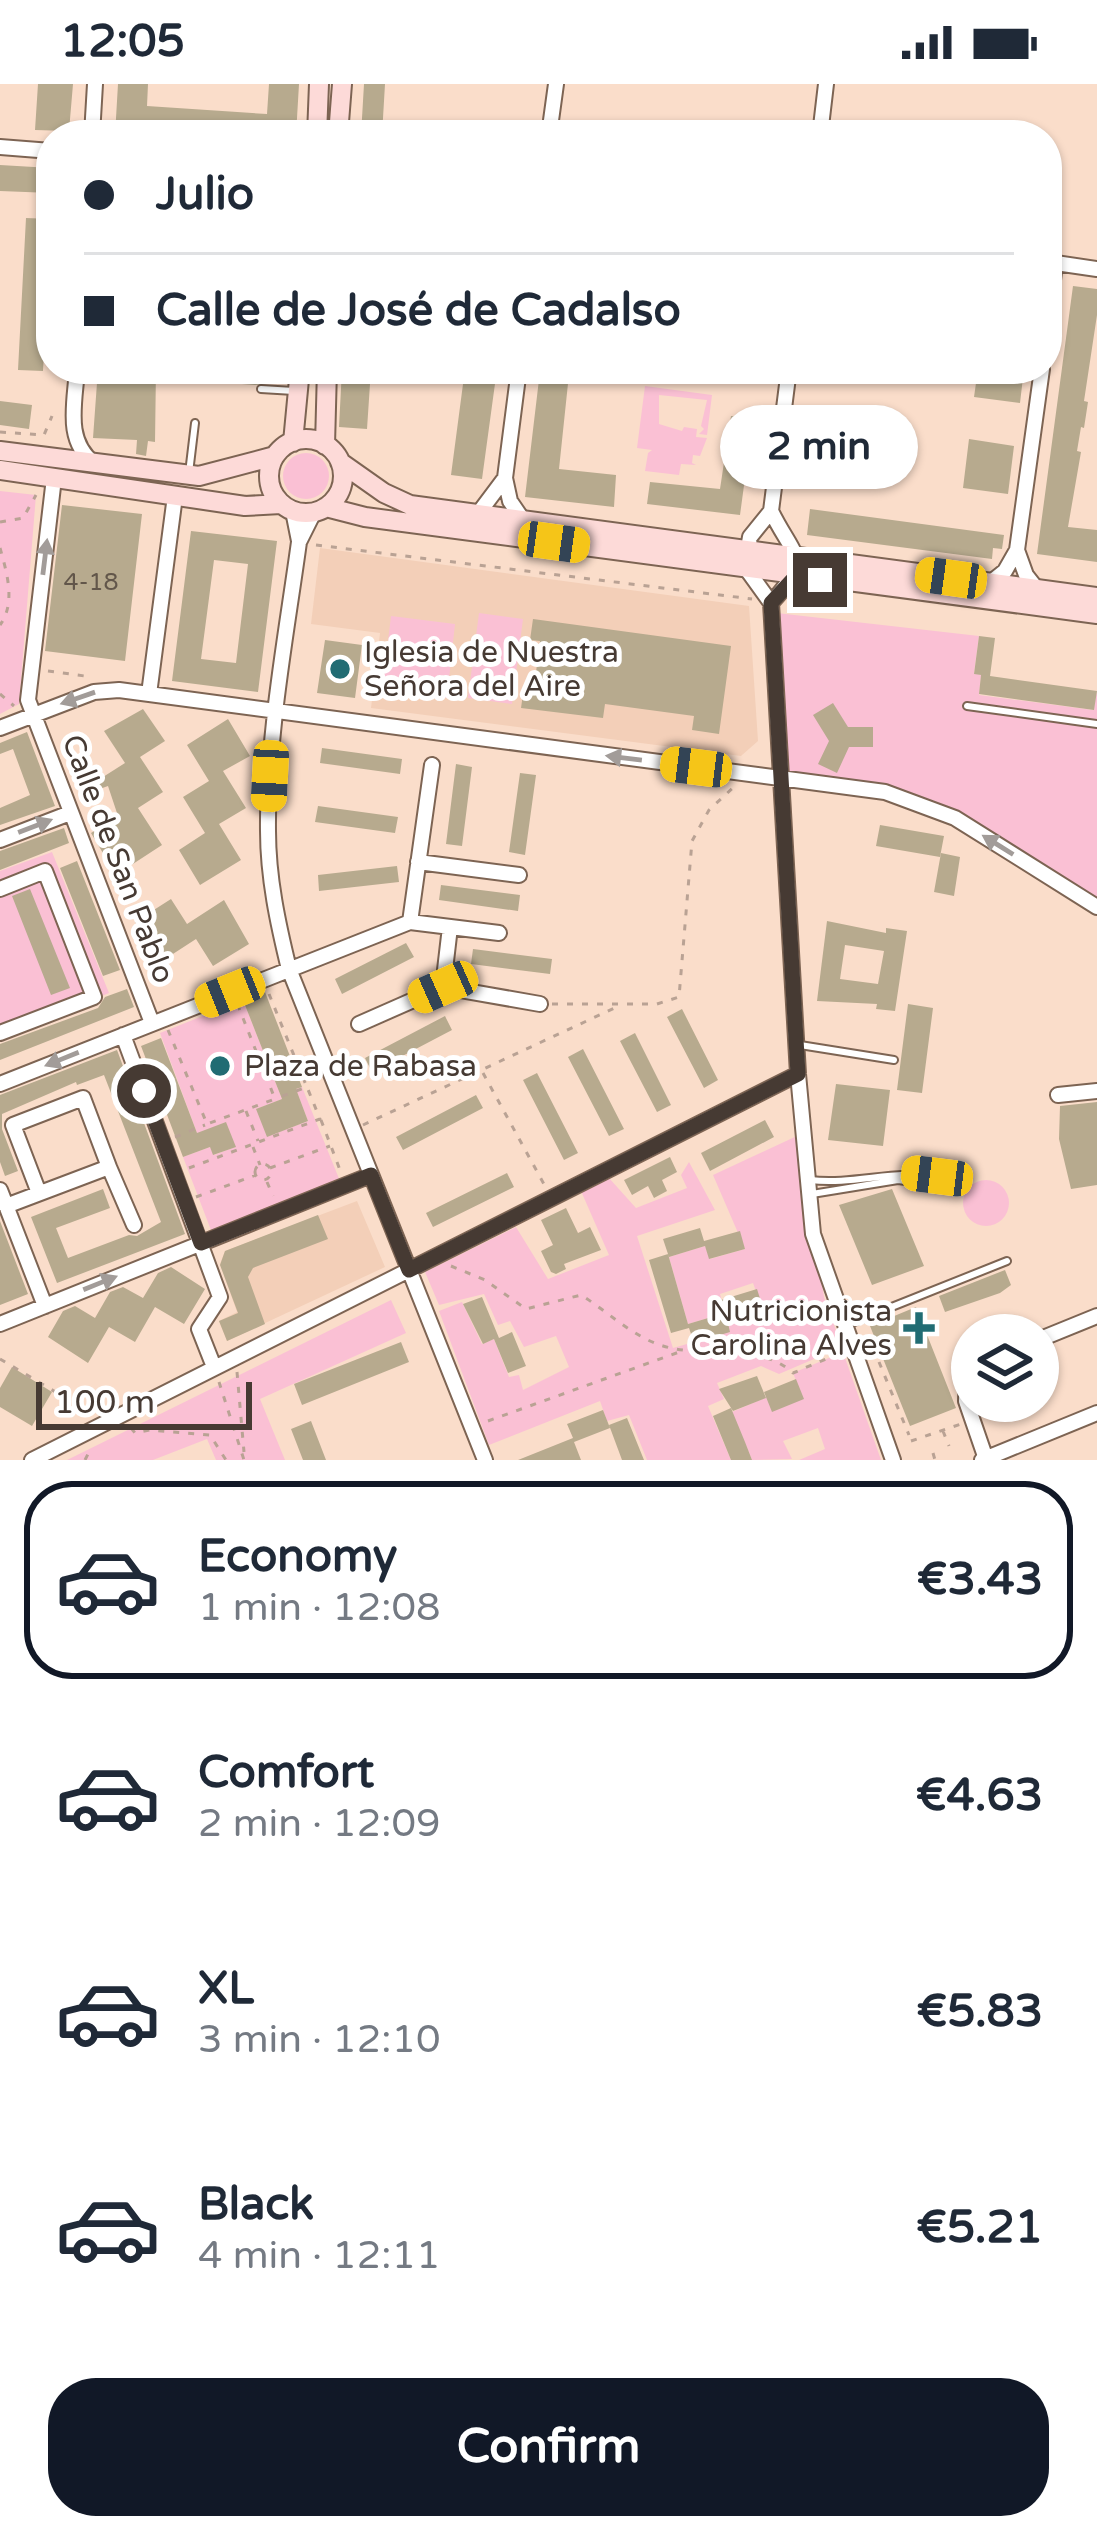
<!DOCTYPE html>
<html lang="en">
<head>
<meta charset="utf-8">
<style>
	body { margin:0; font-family:"Varela Round",sans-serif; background:#f2f2f3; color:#1f2937; height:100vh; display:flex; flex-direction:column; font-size:45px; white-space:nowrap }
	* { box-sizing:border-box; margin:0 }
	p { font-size:39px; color:#747a83 }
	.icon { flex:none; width:66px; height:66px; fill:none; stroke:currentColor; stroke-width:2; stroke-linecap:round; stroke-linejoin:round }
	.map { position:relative; height:1376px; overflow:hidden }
	.panel { display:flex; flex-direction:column; background:#fff; flex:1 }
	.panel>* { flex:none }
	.guide { position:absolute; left:36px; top:36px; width:1026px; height:264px; border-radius:48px; box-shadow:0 3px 9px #0004; display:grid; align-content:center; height:264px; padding:0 48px; background:#fff }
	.controls { position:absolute; left:951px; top:1230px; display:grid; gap:24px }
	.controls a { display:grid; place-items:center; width:108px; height:108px; border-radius:50%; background:#fff; box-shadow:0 3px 9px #0004; font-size:60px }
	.scale { position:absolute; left:36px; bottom:30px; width:216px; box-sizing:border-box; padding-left:12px; border:6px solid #463a33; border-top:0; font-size:33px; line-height:42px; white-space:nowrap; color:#463a33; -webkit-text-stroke:9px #fff; paint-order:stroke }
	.end { position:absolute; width:54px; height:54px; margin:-27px; border:15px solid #463a33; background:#fff; box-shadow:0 0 0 6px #fff }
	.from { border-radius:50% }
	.bubble { position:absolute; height:84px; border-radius:42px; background:#fff; box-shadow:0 3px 9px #0004; font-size:39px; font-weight:700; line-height:84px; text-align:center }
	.car { position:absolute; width:36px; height:72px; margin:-36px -18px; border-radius:15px; box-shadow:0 0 9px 3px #0007; background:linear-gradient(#f5c518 24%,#345 0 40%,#f5c518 0 76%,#345 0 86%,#f5c518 0) }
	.guide b { display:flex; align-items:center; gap:42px; height:114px; font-size:45px }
	.guide b+b { border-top:3px solid #e0e1e3 }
	.guide i { width:30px; height:30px; background:#1f2937 }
	ul { padding:21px 0 0; list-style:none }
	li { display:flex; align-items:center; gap:36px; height:198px; margin:0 24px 18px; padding:0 24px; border:6px solid transparent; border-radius:48px }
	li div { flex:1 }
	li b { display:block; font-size:45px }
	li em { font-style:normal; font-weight:700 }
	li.on { border-color:#111827 }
	li>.icon { width:108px; height:108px; stroke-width:1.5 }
	.action { display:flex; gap:24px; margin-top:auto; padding:24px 48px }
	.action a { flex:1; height:138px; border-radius:48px; background:#111827; color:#fff; font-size:48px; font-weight:700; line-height:138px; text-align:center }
	.status { display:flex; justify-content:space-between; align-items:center; height:84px; padding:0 60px; background:#fff; direction:ltr }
	.status svg { height:33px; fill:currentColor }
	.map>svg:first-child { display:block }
	.built { fill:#f3cfb8 }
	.green { fill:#fac0d4 }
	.building { fill:#b7aa8e; fill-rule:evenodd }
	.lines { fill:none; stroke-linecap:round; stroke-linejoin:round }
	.service-casing { stroke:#7d6453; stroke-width:10 }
	.minor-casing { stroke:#7d6453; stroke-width:18 }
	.secondary-casing { stroke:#7d6453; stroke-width:22 }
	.path { stroke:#b9a294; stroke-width:3; stroke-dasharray:6 9; stroke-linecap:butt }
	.service { stroke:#fff; stroke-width:6 }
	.minor { stroke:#fff; stroke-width:14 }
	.secondary { stroke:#fddad8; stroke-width:18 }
	.oneway { fill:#a29c99 }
	.route { stroke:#463a33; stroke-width:15 }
	.poi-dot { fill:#216c73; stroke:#fff; stroke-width:4.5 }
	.labels { text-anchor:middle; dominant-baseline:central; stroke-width:10; stroke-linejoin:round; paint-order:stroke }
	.number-label { font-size:24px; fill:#62564a }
	.poi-label { font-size:30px; fill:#463a33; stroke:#fff; text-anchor:start }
	.street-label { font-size:30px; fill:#463a33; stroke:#fff }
</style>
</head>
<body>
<div class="status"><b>12:05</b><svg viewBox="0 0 49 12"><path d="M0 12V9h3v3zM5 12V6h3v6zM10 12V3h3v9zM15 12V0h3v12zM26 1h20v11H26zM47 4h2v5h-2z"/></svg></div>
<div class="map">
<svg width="1097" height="1376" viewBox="0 0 1097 1376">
	<rect width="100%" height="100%" fill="#faddca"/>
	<path class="built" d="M320 464 749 522 758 657 741 672 371 624 380 549 311 540Z
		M357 1117 385 1183 227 1257 219 1237 237 1228 220 1180 225 1167Z"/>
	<path class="green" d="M645 302 712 311 707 351 699 350 704 345 701 342 707 316 659 311V340L682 347 684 343 697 345 696 353 707 354 700 372 693 371 692 379 696 381 681 380 679 391 645 387 648 369 652 366 637 364Z
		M283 392a23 23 0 1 1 46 0a23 23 0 1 1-46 0Z
		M0 407 36 411 19 620 0 630Z
		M479 529 523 535 512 620 468 614Z
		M777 529 979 552 974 589 981 591 979 611 1093 626 1097 607V817L957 730 781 694Z
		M391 532 455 540 447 614 382 607Z
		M52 768 109 909 0 955V787Z
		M243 916 282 1015 257 1025 268 1052 308 1037 296 1005 302 1003 342 1102 214 1154 183 1073 210 1063 214 1071 235 1063 197 1049 160 949Z
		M799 1051 824 1213 842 1263 779 1290 761 1282 717 1299 724 1315 708 1322 731 1376H647L629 1331 607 1337 600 1317 489 1361 439 1227 462 1218 482 1260 494 1255 509 1293 519 1291 523 1306 569 1283 556 1252 524 1263 510 1237 498 1241 484 1210 439 1221 425 1188 516 1143 548 1195 609 1171 581 1107 609 1094 636 1124 687 1104 681 1091 689 1078 715 1126 637 1152 673 1264 729 1248 727 1237 762 1224 753 1199 720 1210 725 1229 688 1240 669 1173 705 1162 710 1175 745 1165 713 1091Z
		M963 1119a23 23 0 1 1 46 0a23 23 0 1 1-46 0Z
		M391 1216 406 1249 260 1315 285 1376H216L207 1355 153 1376H67Z
		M843 1268 881 1376H799L825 1365 818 1344 783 1357 792 1375 752 1376 732 1328 767 1313 803 1314 793 1289Z"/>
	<path class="building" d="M38 0H73L69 47 35 46Z
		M118 0H148L147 22 267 30 269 0H299L296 51H115Z
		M364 0H385L382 51H361Z
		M0 81 51 84V109L0 107Z
		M26 134 51 135 43 287 18 286Z
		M1073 202 1097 205V231L1084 317 1088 318 1084 344 1081 343 1077 367 1081 368 1068 443 1097 446V478L1037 470Z
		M98 285H156L155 358 148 357 146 372 136 370 137 356 93 354Z
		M164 285H279L278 299 255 301 164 294Z
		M342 285H371L367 345 339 343Z
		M465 285H497L482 395 451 391Z
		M978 285H1024L1020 319 974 313Z
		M540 287 569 290 559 385 616 391 614 423 525 413Z
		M0 317 32 321 29 345 0 341Z
		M731 332 753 335 740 431 647 420 650 398 720 405Z
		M813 335 861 341 855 392 807 387Z
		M969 355 1014 362 1008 410 963 404Z
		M62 421 142 430 125 577 45 567Z
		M810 425 1004 451 1002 465 993 464 992 475 807 451Z
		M191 447 277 457 258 608 172 597ZM214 476 248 480 236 579 201 575Z
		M533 535 731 562 719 650 692 646 694 632 605 620 603 634 521 624 524 603 534 604 540 557 530 556Z
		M979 552 995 554 990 592 1097 607 1094 626 979 610 981 591 974 590Z
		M325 556 362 561 355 614 317 609Z
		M833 619 848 643H873V663H849L837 689 818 680 829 657 813 631Z
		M143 625 165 657 140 673 163 708 138 724 162 761 116 791 91 749 118 732 108 702 83 711 81 707 125 679 104 647Z
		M228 635 250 672 223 687 246 724 219 740 241 776 200 801 179 766 205 749 183 713 209 697 187 661Z
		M27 648 55 722 0 741V724L30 711 13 665 0 670V659Z
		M322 664 402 675 400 690 320 679Z
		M456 680 472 683 462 762 446 760Z
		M520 689 536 691 525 771 509 768Z
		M318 722 398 733 395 749 315 738Z
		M880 741 944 752 940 773 876 762Z
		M64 744 69 759 0 786V767Z
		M941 769 960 773 954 812 934 808Z
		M77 777 120 886 103 892 60 784Z
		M397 782 399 798 319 807 318 791Z
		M441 801 520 811 518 827 439 816Z
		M30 805 70 904 51 911 12 812Z
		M171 815 187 840 224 816 249 860 213 882 196 855 159 879 135 838Z
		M827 837 886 849V844L907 847 895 927 876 925 877 920 817 917ZM845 861 884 867 878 900 840 895Z
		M406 859 414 873 342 910 335 895Z
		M473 865 552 875 550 890 471 880Z
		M127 905 134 923 0 976V960L98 924 105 913Z
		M265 908 302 1003 296 1005 308 1037 267 1053 256 1025 282 1015 243 916Z
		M908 920 933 924 922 1009 897 1006Z
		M682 925 718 996 704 1004 667 933Z
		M445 932 452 946 372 988 365 974Z
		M635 949 671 1021 657 1028 620 957Z
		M161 954 197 1049 226 1038 236 1063 213 1071 210 1063 183 1073 141 962Z
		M583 965 624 1045 609 1052 568 973Z
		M117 966 185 1150 57 1199 31 1133 103 1105 110 1124 56 1144 68 1174 129 1151 137 1152 161 1138 104 991 77 1001 76 998 2 1030V1045L18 1087 5 1092 0 1078V1011Z
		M537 989 578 1069 564 1076 523 996Z
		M836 1000 890 1006 883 1062 828 1056Z
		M476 1011 483 1024 403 1066 396 1053Z
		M1097 1018V1101L1071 1105 1059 1055 1060 1022Z
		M765 1036 774 1053 710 1087 701 1069Z
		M670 1073 677 1088 662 1096 667 1107 654 1114 648 1102 632 1111 624 1096Z
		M507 1089 514 1103 433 1143 426 1129Z
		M892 1105 924 1182 872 1201 839 1121Z
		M566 1124 578 1149 590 1143 601 1166 564 1180 566 1185 556 1190 551 1188 541 1167 553 1161 541 1136Z
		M318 1131 328 1155 253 1184 248 1193 265 1240 227 1257 219 1237 238 1229 220 1181 225 1167Z
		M0 1137 28 1210 0 1221Z
		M700 1144 704 1157 740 1147 745 1165 709 1175 705 1162 669 1173 663 1155Z
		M668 1170 688 1240 725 1229 721 1216 757 1205 763 1224 727 1235 730 1248 694 1259 689 1244 671 1249 649 1176Z
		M171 1183 205 1205 184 1240 155 1223 135 1258 109 1243 88 1279 48 1253 63 1227 75 1222 95 1234 110 1208 123 1203 143 1214 158 1189Z
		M1005 1186 1011 1201 1000 1209 945 1228 939 1212Z
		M482 1213 499 1254 512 1248 526 1282 508 1289 494 1255 483 1260 463 1220Z
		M916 1223 956 1324 910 1342 870 1242Z
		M401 1258 409 1278 302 1321 294 1300Z
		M12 1283 52 1308 32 1342 0 1323V1304Z
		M757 1292 766 1314 733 1327 719 1305Z
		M796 1295 804 1315 772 1328 764 1308Z
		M731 1324 745 1358 752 1376H731L713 1332Z
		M603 1326 610 1344 574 1358 581 1376H518L573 1354 567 1340Z
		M627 1334 644 1376H622L609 1341Z
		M311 1337 326 1376H303L291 1345Z"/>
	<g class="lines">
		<g class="service-casing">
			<path id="service" d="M261 305 294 307
				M189 389 195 339
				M967 622 1097 640
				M800 961 894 976
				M810 1096C853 1101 894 1086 937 1092
				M812 1110 898 1096 936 1101
				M854 1238 1007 1177"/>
		</g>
		<g class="minor-casing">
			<path id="minor" d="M92 51 95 0
				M549 51 556 0
				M820 51 826 0
				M0 63 51 67
				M1049 178 1097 185
				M1047 248 1055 179
				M77 285C75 319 64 357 95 380
				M54 394 28 616 152 939
				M505 394 519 285
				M293 427 299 457
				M771 427 750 453 745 483 771 519 798 990 813 1150 893 1376
				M771 427 789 285
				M314 428 299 458C286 553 267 651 268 747 268 794 278 840 289 885L485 1376
				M478 430 505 394 510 417 523 436
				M1017 466 1026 491 1037 505
				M990 499 1005 487 1017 466 1042 285
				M771 519C813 473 795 476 771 427
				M149 610 175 412
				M0 644 94 608 119 606 885 708 955 734 1097 823
				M0 756 70 729
				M418 778 519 791
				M0 805 45 787 94 913 0 949
				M410 838 432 681
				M450 843 443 903 540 920
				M359 940 443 903
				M123 951 220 1213 199 1245 214 1283
				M0 1000 410 838 499 849
				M1058 1011 1097 1007
				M109 1083 134 1141
				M0 1106 45 1222
				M6 1122 109 1083 83 1014 13 1041 39 1109
				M0 1240 371 1091
				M1038 1256 1097 1232
				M972 1284 967 1289 966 1317 986 1375
				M32 1376 798 990
				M982 1376 1097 1329"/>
		</g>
		<g class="secondary-casing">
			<path id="secondary" d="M317 51 319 0
				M338 51 342 0
				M269 392a37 37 0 1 1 74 0a37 37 0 1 1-74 0Z
				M293 358 300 285
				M325 361 327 285
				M0 367 199 392 275 372
				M340 378 384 409 410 421 1097 513
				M0 386 245 422 281 420
				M326 423 365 433 1097 530"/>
		</g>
		<path class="path" d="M0 348 44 351 52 332
			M0 438 23 434 36 411
			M316 461 752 515
			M0 464C7 489 16 519 0 541
			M48 587 92 593
			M0 610 14 622
			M269 910 306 1001
			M552 920H657L679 913 692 757 709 726 736 701
			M168 946 207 1040 275 1015 237 919
			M483 989 545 1102
			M246 1027 258 1057
			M321 1036 340 1086
			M363 1041 621 921
			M175 1053 205 1041
			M253 1063 260 1081
			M255 1088a8 8 0 1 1 16 0a8 8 0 1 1-16 0Z
			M189 1084 320 1035 307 1003 277 1014
			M270 1084 330 1062
			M267 1098 273 1112
			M196 1113 256 1091
			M451 1182 485 1196 526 1225 581 1211C607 1227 633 1253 663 1262 706 1275 758 1257 793 1289L840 1269
			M0 1275 91 1329
			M879 1278 909 1351
			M237 1288 244 1368
			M219 1298 244 1376
			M488 1337 682 1267
			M131 1344 135 1349 150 1346 210 1351 226 1376
			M943 1347 949 1362
			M911 1357 961 1340
			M933 1369 935 1376
			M85 1376 91 1364"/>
		<use href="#service" class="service"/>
		<use href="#minor" class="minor"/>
		<use href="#secondary" class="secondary"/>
	</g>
	<defs><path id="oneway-solid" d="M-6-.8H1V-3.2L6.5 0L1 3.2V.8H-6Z" transform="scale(3)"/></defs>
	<g class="oneway">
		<use href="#oneway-solid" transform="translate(45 473) rotate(-83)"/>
		<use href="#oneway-solid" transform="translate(78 614) rotate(161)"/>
		<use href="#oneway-solid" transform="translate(624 674) rotate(-173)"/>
		<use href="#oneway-solid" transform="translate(35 742) rotate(-21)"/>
		<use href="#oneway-solid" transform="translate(998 761) rotate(-148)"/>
		<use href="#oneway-solid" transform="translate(62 975) rotate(158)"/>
		<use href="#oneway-solid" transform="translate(100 1199) rotate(-22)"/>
	</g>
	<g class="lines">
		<path class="route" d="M144 1007 201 1159 371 1091 409 1186 798 990 771 519 796 492 820 496"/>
	</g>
	<g class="poi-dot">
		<circle cx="340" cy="585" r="12"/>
		<circle cx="220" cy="982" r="12"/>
		<path d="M913 1226h12v12h12v12h-12v12h-12v-12h-12v-12h12z"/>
	</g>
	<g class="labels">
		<g class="number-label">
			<text x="91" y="498">4-18</text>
		</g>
		<g class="poi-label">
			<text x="364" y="568">Iglesia de Nuestra<tspan x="364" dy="34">Señora del Aire</tspan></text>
			<text x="244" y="982">Plaza de Rabasa</text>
			<text x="892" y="1227" text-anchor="end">Nutricionista<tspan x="892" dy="34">Carolina Alves</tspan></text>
		</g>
		<g class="street-label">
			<text transform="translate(118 775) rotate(69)">Calle de San Pablo</text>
		</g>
	</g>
</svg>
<div class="controls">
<a><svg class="icon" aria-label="layers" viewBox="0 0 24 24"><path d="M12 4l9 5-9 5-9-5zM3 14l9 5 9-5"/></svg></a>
</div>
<div class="scale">100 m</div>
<i class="end from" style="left:144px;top:1007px"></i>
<i class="end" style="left:820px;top:496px"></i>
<div class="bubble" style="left:720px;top:321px;width:198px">2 min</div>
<i class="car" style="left:554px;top:458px;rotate:98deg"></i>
<i class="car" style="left:951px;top:494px;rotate:278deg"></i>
<i class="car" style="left:696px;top:683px;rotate:277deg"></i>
<i class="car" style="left:270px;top:692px;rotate:183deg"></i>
<i class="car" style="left:443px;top:903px;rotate:246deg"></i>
<i class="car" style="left:230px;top:908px;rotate:248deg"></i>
<i class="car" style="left:937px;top:1092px;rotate:277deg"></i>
<div class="guide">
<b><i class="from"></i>Julio</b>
<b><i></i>Calle de José de Cadalso</b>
</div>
</div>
<section class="panel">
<ul>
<li class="on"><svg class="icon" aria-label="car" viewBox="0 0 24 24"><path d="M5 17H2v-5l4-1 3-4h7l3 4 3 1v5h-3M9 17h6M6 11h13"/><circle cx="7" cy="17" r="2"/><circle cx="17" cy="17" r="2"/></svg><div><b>Economy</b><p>1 min · 12:08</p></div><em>€3.43</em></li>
<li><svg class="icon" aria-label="car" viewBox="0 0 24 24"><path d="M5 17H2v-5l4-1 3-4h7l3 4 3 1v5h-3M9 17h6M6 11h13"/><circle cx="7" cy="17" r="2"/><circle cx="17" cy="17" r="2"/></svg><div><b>Comfort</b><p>2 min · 12:09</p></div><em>€4.63</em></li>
<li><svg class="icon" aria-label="car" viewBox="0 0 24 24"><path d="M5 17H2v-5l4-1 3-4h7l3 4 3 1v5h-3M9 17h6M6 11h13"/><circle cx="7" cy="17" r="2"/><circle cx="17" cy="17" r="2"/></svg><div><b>XL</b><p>3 min · 12:10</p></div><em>€5.83</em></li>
<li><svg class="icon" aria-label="car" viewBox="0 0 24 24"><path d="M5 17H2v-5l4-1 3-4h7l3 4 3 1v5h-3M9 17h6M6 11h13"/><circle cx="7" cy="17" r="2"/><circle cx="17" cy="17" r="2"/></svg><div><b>Black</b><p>4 min · 12:11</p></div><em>€5.21</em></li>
</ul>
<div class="action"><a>Confirm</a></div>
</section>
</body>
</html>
